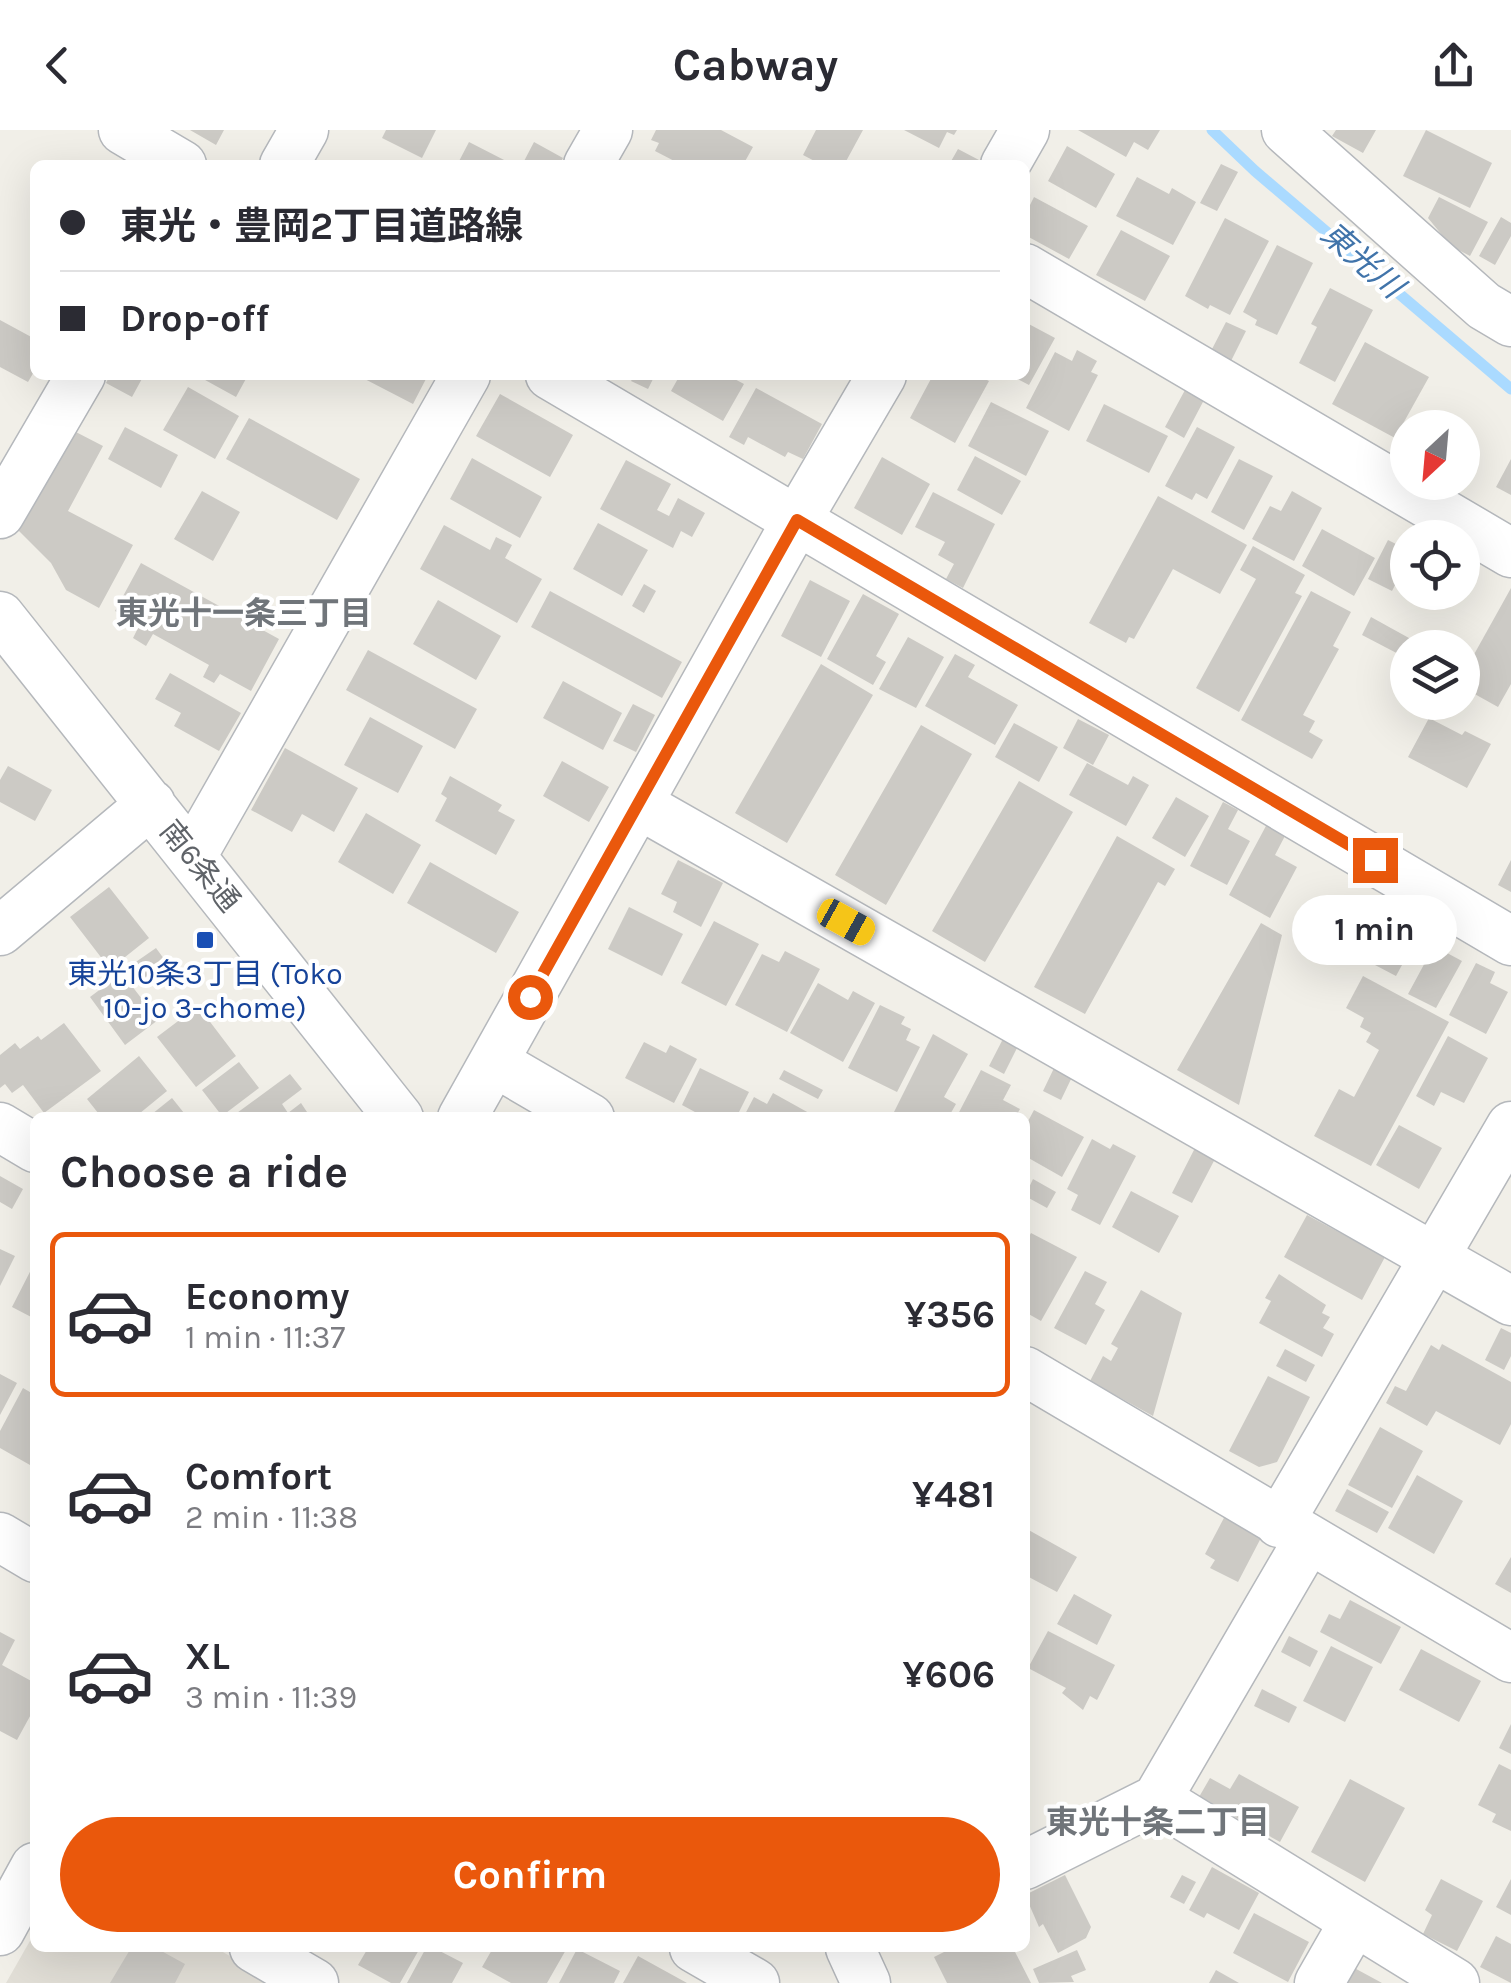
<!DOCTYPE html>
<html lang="en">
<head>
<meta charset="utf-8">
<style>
	body { margin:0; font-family:Karla,"Noto Sans JP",sans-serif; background:#f7f7f7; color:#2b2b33; height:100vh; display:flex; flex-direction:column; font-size:38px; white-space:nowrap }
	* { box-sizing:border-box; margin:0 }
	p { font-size:32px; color:#7c7c81 }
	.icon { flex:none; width:55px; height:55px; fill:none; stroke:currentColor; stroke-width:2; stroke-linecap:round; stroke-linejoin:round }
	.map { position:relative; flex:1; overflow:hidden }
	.panel { position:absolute; left:30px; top:982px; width:1000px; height:840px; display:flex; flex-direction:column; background:#fff; border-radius:15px; box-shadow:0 10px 40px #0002 }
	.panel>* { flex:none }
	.hud { position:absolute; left:30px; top:30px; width:1000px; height:220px; border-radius:15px; box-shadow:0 10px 40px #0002; display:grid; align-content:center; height:220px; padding:0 30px; background:#fff }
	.needle { width:65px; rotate:206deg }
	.controls { position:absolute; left:1390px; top:280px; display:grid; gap:20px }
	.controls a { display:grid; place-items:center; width:90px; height:90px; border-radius:50%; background:#fff; box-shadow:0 10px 40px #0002; font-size:50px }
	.end { position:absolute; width:45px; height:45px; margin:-22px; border:12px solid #ea580c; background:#fff; box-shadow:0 0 0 5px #fff }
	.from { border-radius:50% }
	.bubble { position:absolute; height:70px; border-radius:35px; background:#fff; box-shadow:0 10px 40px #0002; font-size:32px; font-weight:700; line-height:70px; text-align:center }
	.car { position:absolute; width:30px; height:60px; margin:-30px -15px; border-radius:12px; box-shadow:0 0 8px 2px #0007; background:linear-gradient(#f5c518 24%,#345 0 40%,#f5c518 0 76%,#345 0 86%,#f5c518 0) }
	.hud b { display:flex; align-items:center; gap:35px; height:95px; font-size:38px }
	.hud b+b { border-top:2px solid #e1e1e2 }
	.hud i { width:25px; height:25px; background:#2b2b33 }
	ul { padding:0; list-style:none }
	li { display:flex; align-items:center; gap:30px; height:165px; margin:0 20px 15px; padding:0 10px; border:5px solid transparent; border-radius:15px }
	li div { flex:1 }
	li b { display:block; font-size:38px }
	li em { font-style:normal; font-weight:700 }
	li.selected { border-color:#ea580c }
	li>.icon { width:90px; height:90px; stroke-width:1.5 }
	h2 { padding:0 30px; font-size:45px; line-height:120px }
	.primary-button { display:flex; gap:20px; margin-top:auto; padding:20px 30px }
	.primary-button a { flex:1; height:115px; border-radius:60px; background:#ea580c; color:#fff; font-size:40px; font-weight:700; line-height:115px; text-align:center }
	header { display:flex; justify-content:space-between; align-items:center; height:130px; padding:0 30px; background:#fff; font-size:45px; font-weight:700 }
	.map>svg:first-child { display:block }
	.education { fill:#e1ded6 }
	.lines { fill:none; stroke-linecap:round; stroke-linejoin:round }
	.stream { stroke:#aadaff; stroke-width:11 }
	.building { fill:#cccac5 }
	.minor-casing { stroke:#b5b8bc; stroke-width:51 }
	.minor { stroke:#fff; stroke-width:48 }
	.route { stroke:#ea580c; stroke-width:12 }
	.transit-dot { fill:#1a4fb4; stroke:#fff; stroke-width:4 }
	.labels { text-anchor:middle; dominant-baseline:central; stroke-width:8; stroke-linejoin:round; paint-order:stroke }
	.street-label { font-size:30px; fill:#5f6368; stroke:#fff }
	.transit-label { font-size:30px; fill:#164399; stroke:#fff }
	.water-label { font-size:32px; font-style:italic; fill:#4174aa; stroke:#fff }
	.neighbourhood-label { font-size:32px; font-weight:bold; fill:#70757a; stroke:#fff }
</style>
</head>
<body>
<header><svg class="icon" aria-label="back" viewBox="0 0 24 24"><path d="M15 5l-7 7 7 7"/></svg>Cabway<svg class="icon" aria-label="share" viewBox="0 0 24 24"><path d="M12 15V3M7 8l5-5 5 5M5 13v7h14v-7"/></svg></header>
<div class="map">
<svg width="1511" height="1853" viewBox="0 0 1511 1853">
	<rect width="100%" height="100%" fill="#f1efe8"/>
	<path class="education" d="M35 1802V1818H216L276 1853H6Z"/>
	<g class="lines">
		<path class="stream" d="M1212 0 1255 41 1511 259"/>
	</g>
	<path class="building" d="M190 0H224L216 15Z
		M386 0H436L422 28 382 8Z
		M656 0H721L753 17 743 35H682L655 21 659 13 651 10Z
		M816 0H863L844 35H822L803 25Z
		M904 0H957L954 5 947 2 939 18Z
		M1078 0H1160L1148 20 1134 12 1126 27Z
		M1336 0H1376L1363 23 1332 6Z
		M1426 0 1492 33 1470 78 1403 46Z
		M469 12 508 32 507 35H457Z
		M534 12 563 28 559 35H522Z
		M1067 16 1115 44 1096 78 1048 51Z
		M958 19 979 30 976 35 950 33Z
		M1221 34 1238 42 1217 81 1200 73Z
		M1137 47 1169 64 1172 58 1196 72 1173 115 1116 86Z
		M1034 67 1088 96 1069 129 1025 105V85Z
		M1439 67 1488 92 1470 126 1451 116 1428 88Z
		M1501 87 1511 93V106L1495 135 1479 126Z
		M1225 88 1269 111 1230 185 1210 175 1208 179 1185 166Z
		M1121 100 1170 126 1145 171 1096 145Z
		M1277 115 1313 133 1277 205 1255 195 1257 190 1243 182Z
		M1330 158 1373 180 1335 252 1299 233 1317 197 1311 194Z
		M0 190 35 209V240L28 252 0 237Z
		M1025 192 1055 208 1029 255 1010 245H1025Z
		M1226 192 1246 201 1231 231 1211 221Z
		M1365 212 1429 247 1395 308 1332 274Z
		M1077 220 1097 231 1091 242 1098 245 1069 301 1026 278 1055 222 1072 231Z
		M110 245H144L132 267 106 253Z
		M196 245H248L236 267Z
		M357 245H428L413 274Z
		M635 245H655L648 259 631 251Z
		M680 245H727L744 254 723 291 671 261Z
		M933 245H977L989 251 955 313 910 288Z
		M188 257 239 286 215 329 163 300Z
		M756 258 822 294 803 329 788 322 785 327 748 307 744 315 729 307Z
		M1185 260 1204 270 1184 308 1165 297Z
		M500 264 573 305 550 347 476 306Z
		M991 272 1049 301 1026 346 968 316Z
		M1104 274 1168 306 1149 343 1086 311Z
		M249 288 360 349 337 390 226 329Z
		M125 297 178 325 161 358 108 329Z
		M1197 297 1235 317 1207 369 1196 363 1192 370 1165 356Z
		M72 300 103 316 68 381 133 415 99 478 66 460 51 433 18 400Z
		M975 326 1021 351 1002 385 957 360Z
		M882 327 930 354 902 405 854 378Z
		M472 328 542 367 520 408 450 369Z
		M1239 329 1273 346 1244 400 1211 382Z
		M1511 329V365L1496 357Z
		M626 330 671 354 657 380 669 386 678 368 705 383 692 407 681 401 673 418 600 379Z
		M202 361 240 382 213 431 174 409Z
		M1292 361 1322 378 1294 431 1252 409 1270 376 1281 381Z
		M933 362 995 394 963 458 946 449 954 434 938 425 945 412 915 397Z
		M1158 366 1247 415 1220 464 1173 439 1134 509 1129 507 1126 513 1089 493Z
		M598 393 648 420 622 466 573 439Z
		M444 395 490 420 496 407 512 415 505 428 542 449 517 493 420 439Z
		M1322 399 1375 428 1354 466 1302 436Z
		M1388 410 1408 420V430L1392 461 1368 449Z
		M1253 416 1305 445 1295 463 1302 466 1239 582 1196 558 1256 449 1240 440Z
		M141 433 279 509 251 561 220 544 214 553 203 547 209 535 153 504 146 516 133 508 140 494 115 481Z
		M810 450 850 471 821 527 781 506Z
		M644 454 656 461 644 483 632 476Z
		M1511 458V554L1498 577 1462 557V546Z
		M550 461 682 532 662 568 531 497Z
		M1311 461 1351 482 1333 516 1339 519 1303 585 1315 591 1309 602 1323 610 1312 629 1241 590Z
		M863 464 899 484 876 526 886 532 873 555 827 529Z
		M438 470 501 506 476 550 413 514Z
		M1371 487 1427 518H1408V529L1362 505Z
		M908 507 944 527 916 578 879 559Z
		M368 520 477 579 455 619 346 560Z
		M955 524 975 535 968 547 1018 575 995 615 925 576Z
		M821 534 873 565 787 713 735 683Z
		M170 543 241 583 219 621 174 596 181 583 155 569Z
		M563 551 622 583 603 620 543 588Z
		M633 574 655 585 636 622 613 611Z
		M370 587 423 616 398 663 344 635Z
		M1429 588 1462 605 1465 601 1491 614 1467 658 1408 627Z
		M1078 589 1109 605 1093 635 1063 618Z
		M1014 593 1058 617 1039 652 995 627Z
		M921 595 972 624 886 775 835 745Z
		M285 618 358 658 334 702 302 684 292 702 251 680Z
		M562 631 609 657 589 692 543 666Z
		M1087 633 1128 655 1133 646 1149 655 1126 696 1069 665Z
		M8 636 52 660 35 691 0 672V650Z
		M450 646 502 675 498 681 515 690 496 725 435 691 447 668 441 664Z
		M1019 651 1073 682 985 832 932 801Z
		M1176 667 1209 686 1185 727 1152 708Z
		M1223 672 1238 680 1228 699 1250 711 1227 755 1190 736Z
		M366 683 421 715 393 764 338 732Z
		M1267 694 1286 704 1275 725 1297 737 1270 788 1229 765Z
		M1117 706 1175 739 1165 756 1158 752 1085 884 1034 857Z
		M678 730 723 753 701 797 673 782 677 772 661 764Z
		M1511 730V762L1498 755Z
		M430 732 519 782 496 823 407 773Z
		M109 757 149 808 110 839 70 787Z
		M629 777 683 804 662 846 608 819Z
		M1376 783 1406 799 1402 807 1414 813 1396 846 1354 824Z
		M714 791 759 814 726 876 681 853Z
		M1261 793 1282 805 1239 975 1177 940Z
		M1434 816 1462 831 1436 878 1408 864Z
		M156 818 167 833 140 851 130 836Z
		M785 821 820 839 787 902 735 875 762 824 779 832Z
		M1476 833 1495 842 1490 853 1508 862 1486 904 1449 885Z
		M122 843 158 890 125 915 90 867Z
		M1363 846 1449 892 1371 1036 1314 1006 1339 959 1354 967 1379 920 1366 912 1371 903 1360 897 1364 888 1346 878Z
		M818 853 848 870 853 861 875 873 843 932 790 903Z
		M880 875 905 887 901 894 911 899 906 910 920 917 897 962 848 938Z
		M198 876 236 926 196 957 157 907Z
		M64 893 101 941 44 983 23 955 12 963 5 954 0 958V925L15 913 20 919 38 906 41 910Z
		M933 904 968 924 944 967 956 974 948 988H905L894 982Z
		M1005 905 1020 912 1004 944 989 936Z
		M1448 906 1488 928 1464 973 1441 962 1434 976 1416 966Z
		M644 912 666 923 670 915 697 929 674 973 625 948Z
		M139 926 167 961 134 988H102L87 969Z
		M239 932 259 958 222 986 202 960Z
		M1055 936 1073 945 1061 970 1043 961Z
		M700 938 749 962 736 988H706L682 975Z
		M784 940 823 960 818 969 779 949Z
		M981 940 1011 955 1003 970 1020 979 1015 988H956Z
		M290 944 302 959 282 974 288 983 301 973 311 988H230Z
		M773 963 809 983 806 988H743L754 967 767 974Z
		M172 968 188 988H147Z
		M1034 980 1084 1007 1062 1047 1025 1026V997Z
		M1399 995 1442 1018 1419 1059 1376 1035Z
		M1092 1009 1110 1019 1113 1014 1136 1026 1100 1095 1071 1080 1078 1065 1067 1059Z
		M1196 1016 1216 1027 1192 1073 1172 1063Z
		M0 1046 23 1059 12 1079 0 1072Z
		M1033 1049 1056 1062 1047 1078 1025 1066Z
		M1131 1061 1179 1086 1159 1123 1112 1097Z
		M1307 1085 1385 1127 1362 1170 1284 1127Z
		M1031 1103 1077 1127 1041 1191 1025 1182V1114Z
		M0 1119 15 1126 0 1156Z
		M35 1132V1189L12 1177Z
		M1085 1141 1107 1152 1095 1174 1105 1180 1086 1215 1054 1198Z
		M1279 1144 1326 1175 1322 1183 1330 1187 1323 1198 1334 1204 1322 1227 1259 1193 1271 1171 1265 1168Z
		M1141 1160 1182 1183 1153 1286 1090 1251 1103 1226 1111 1231 1118 1218 1111 1214Z
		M1501 1198 1511 1203V1226L1504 1240 1485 1230Z
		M1442 1214 1511 1252V1294L1500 1315 1436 1281 1427 1296 1386 1273 1395 1256 1406 1261 1431 1215 1439 1220Z
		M1285 1219 1315 1235 1306 1252 1276 1236Z
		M0 1244 17 1253 0 1285Z
		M1268 1246 1310 1267 1277 1332 1259 1337 1229 1321Z
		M23 1258 35 1265V1325L30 1335 0 1318V1301Z
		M1380 1297 1423 1321 1392 1378 1348 1355Z
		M1417 1345 1463 1371 1434 1424 1388 1398Z
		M1347 1359 1389 1382 1377 1403 1335 1381Z
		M1226 1384 1263 1404 1238 1452 1210 1438 1215 1430 1205 1424Z
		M1025 1398 1077 1427 1057 1462 1025 1445Z
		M1511 1427V1463L1495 1454Z
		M1074 1464 1112 1485 1097 1515 1057 1494Z
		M1350 1470 1401 1497 1381 1534 1320 1502 1329 1484 1340 1489Z
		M1048 1501 1115 1535 1097 1570 1090 1566 1083 1580 1062 1563 1066 1558 1028 1538Z
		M0 1502 15 1510 2 1535 35 1553V1577L17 1610 0 1601Z
		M1289 1506 1318 1521 1310 1537 1281 1522Z
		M1331 1516 1373 1537 1345 1592 1303 1571Z
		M1421 1519 1481 1551 1459 1592 1399 1560Z
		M1262 1559 1297 1577 1289 1593 1254 1576Z
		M1511 1594V1624L1499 1618Z
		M1499 1634 1511 1640V1701L1492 1692 1496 1684 1478 1675Z
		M1239 1644 1299 1677 1280 1712 1199 1667 1210 1648 1230 1659Z
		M1350 1649 1405 1678 1365 1752 1311 1722Z
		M1212 1737 1259 1763 1239 1800 1207 1783 1204 1788 1189 1780Z
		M1065 1745 1091 1797 1086 1808 1058 1823 1043 1794 1039 1797 1025 1765Z
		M1182 1745 1196 1752 1184 1774 1170 1767Z
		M1441 1749 1483 1771 1457 1821 1423 1804 1432 1785 1425 1780Z
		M1511 1749V1785L1496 1777Z
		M1254 1783 1309 1812 1288 1852 1233 1823Z
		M1496 1806 1511 1814V1853L1480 1837Z
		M131 1818H156L185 1834 175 1853H110Z
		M368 1818H420L400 1853H391L358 1835Z
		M426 1818H434L463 1833 452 1853H407Z
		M493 1818H567L547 1853H511L482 1837Z
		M952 1818H1013L1031 1853H947L934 1827Z
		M577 1819 620 1841 614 1853H559Z
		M1077 1820 1086 1840 1071 1846 1074 1852 1039 1853 1033 1839Z
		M638 1826 687 1853H623Z
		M1347 1834 1382 1853H1337Z
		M1216 1840 1239 1853H1209Z"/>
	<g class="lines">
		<g class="minor-casing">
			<path id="minor" d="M123 0 182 35
				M1286 0 1484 176 1511 192
				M284 35 304 0
				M588 35 608 0
				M1005 35 1025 0
				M1025 138 1511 423
				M550 245 1511 811
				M0 384 81 245
				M0 486 399 988
				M638 674 1511 1171
				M192 726 466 245
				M0 801 151 674
				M494 932 590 988
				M462 988 797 390 882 245
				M0 997 35 1018
				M1025 1241 1511 1528
				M1279 1393 1511 996
				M0 1407 35 1428
				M1157 1669 1455 1853
				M1025 1735 1157 1669 1308 1410
				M0 1801 35 1737
				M254 1818 314 1853
				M694 1818 755 1853
				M850 1818 866 1853
				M1319 1853 1354 1792"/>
		</g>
		<use href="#minor" class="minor"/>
	</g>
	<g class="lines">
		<path class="route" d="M530 867 797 390 1375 730"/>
	</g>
	<rect class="transit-dot" x="195" y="800" width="20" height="20" rx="5"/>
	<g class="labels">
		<g class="street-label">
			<text transform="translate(200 736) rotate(51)">南6条通</text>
		</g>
		<g class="transit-label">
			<text x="205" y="844">東光10条3丁目 (Toko<tspan x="205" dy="34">10-jo 3-chome)</tspan></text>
		</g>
		<g class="water-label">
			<text transform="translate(1362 130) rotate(41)">東光川</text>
		</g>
		<g class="neighbourhood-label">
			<text x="244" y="483">東光十一条三丁目</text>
			<text x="1158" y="1692">東光十条二丁目</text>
		</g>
	</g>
</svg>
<div class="controls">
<a><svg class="needle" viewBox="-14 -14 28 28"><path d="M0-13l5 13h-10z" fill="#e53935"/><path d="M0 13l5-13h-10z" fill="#7c7c81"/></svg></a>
<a><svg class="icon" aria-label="locate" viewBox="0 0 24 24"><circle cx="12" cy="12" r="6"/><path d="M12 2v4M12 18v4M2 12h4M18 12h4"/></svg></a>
<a><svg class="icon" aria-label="layers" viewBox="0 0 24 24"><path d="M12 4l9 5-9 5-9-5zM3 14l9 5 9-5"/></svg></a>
</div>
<i class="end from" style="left:530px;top:867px"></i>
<i class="end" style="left:1375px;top:730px"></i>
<div class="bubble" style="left:1292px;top:765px;width:165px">1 min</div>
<i class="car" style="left:846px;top:792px;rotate:119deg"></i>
<div class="hud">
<b><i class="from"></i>東光・豊岡2丁目道路線</b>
<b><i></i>Drop-off</b>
</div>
<section class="panel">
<h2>Choose a ride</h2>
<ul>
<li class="selected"><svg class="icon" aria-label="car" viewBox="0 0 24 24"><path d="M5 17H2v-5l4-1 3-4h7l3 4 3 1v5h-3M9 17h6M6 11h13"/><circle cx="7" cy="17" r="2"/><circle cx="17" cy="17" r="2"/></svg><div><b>Economy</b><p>1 min · 11:37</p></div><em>¥356</em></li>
<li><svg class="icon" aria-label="car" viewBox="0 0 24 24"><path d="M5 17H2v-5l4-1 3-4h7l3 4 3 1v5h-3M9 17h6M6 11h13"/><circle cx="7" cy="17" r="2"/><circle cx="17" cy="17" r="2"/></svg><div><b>Comfort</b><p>2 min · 11:38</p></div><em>¥481</em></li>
<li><svg class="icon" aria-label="car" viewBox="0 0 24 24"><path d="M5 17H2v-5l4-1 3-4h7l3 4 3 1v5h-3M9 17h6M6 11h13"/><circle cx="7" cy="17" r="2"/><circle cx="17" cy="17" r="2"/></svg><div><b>XL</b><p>3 min · 11:39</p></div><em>¥606</em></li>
</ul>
<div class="primary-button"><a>Confirm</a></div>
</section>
</div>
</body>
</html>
